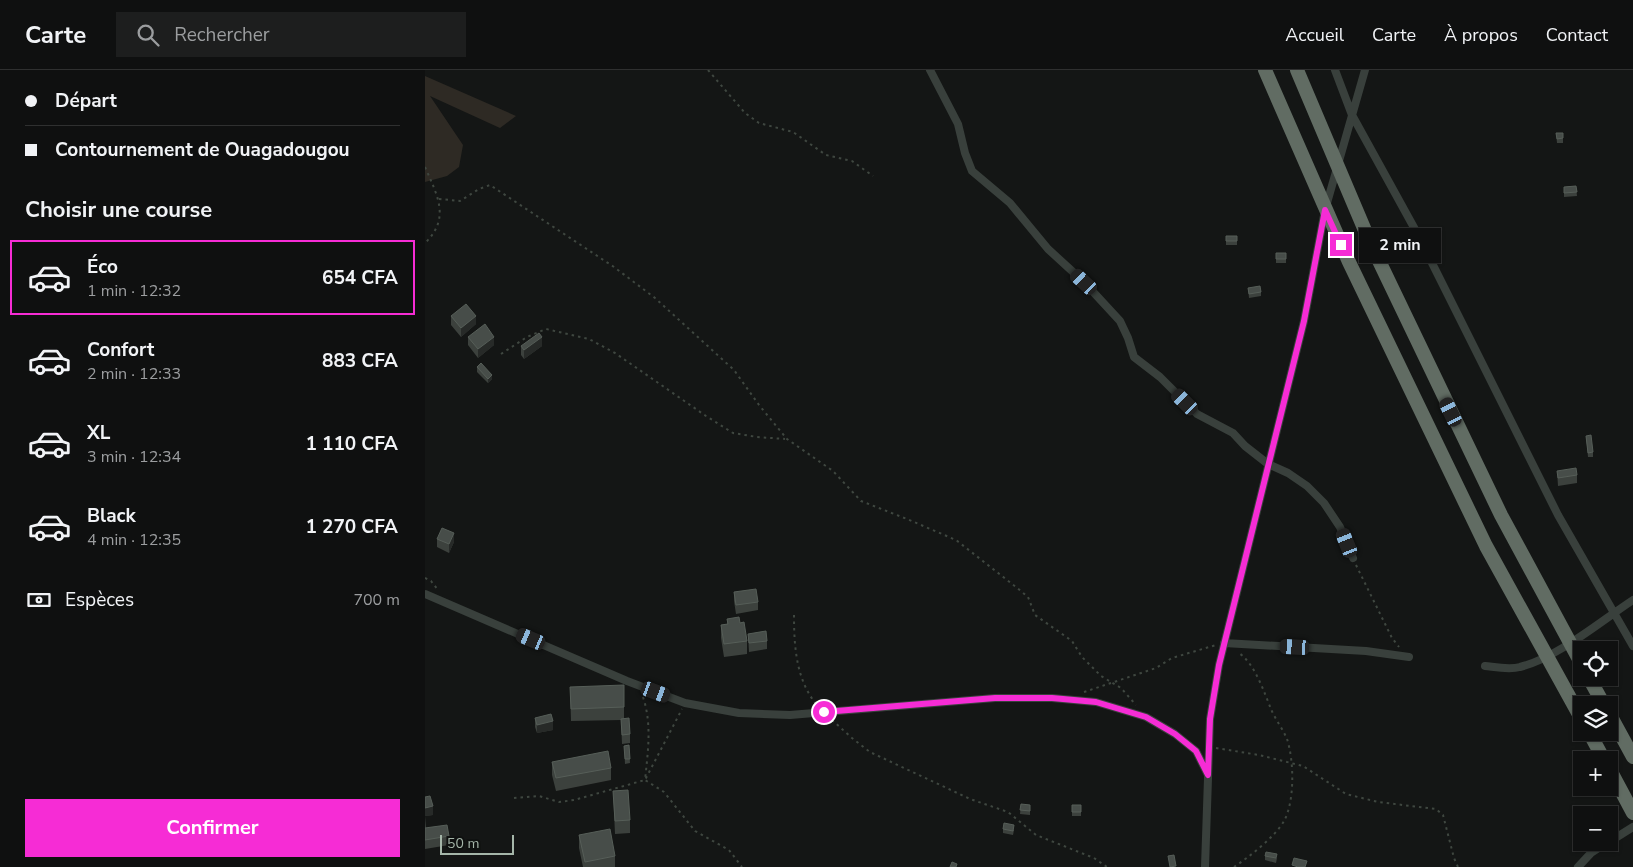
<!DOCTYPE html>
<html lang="fr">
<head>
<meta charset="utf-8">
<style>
	body { margin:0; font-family:"Nunito Sans",sans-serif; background:#1d1e1e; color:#f1f3f6; height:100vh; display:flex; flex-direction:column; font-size:19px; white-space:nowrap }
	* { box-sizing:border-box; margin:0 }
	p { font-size:16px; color:#9b9d9f }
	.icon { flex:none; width:28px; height:28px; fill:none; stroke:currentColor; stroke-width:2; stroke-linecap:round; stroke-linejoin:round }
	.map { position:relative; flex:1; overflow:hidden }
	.details { display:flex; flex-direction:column; background:#0f1010; width:425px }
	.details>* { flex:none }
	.guide { display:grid; align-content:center; height:110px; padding:0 25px; background:#0f1010 }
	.controls { position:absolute; left:1148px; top:571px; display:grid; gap:10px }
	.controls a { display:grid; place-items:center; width:45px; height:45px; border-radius:0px; background:#0f1010; box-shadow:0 1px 4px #0004,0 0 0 1px #2f3030; font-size:25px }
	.scale { position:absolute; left:15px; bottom:12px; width:74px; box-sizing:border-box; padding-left:5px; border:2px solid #a5b6a9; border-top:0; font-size:14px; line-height:18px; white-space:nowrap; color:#a5b6a9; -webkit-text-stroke:4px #0f1110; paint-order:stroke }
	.end { position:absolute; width:22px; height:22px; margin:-11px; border:6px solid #f62cd5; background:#fff; box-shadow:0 0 0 2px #fff }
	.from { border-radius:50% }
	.bubble { position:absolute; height:35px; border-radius:0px; background:#0f1010; box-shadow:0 1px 4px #0004,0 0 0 1px #2f3030; font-size:16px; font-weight:700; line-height:35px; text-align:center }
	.car { position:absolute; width:15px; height:30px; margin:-15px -8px; border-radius:6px; box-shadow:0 0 4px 1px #0007; background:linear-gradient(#222 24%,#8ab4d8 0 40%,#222 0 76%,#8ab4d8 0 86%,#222 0) }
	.guide b { display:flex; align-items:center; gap:18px; height:48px; font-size:19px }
	.guide b+b { border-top:1px solid #2f3030 }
	.guide i { width:12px; height:12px; background:#f1f3f6 }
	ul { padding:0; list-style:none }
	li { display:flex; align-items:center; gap:15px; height:75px; margin:0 10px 8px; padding:0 15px; border:2px solid transparent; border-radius:0px }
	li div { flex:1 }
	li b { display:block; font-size:19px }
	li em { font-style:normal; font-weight:700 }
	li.active { border-color:#f62cd5 }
	li>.icon { width:45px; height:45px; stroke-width:1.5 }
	h2 { padding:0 25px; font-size:22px; line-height:60px }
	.pay { display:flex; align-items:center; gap:12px; height:55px; padding:0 25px; font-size:19px }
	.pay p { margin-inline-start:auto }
	.button { display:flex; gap:10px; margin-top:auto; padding:10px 25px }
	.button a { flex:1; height:58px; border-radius:0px; background:#f62cd5; color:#fff; font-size:20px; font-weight:700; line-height:58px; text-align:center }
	header { display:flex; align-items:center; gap:30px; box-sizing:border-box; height:70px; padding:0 25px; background:#0f1010; border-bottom:1px solid #2f3030 }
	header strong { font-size:24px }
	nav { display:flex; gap:28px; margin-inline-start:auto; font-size:18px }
	.search { width:350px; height:45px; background:#1d1e1e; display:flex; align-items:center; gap:12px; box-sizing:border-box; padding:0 18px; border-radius:0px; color:#9b9d9f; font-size:19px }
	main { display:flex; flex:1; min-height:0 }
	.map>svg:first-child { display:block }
	.green { fill:#2e2a24 }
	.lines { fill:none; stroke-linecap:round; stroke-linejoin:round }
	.path { stroke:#3f4740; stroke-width:2; stroke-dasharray:2.5 4; stroke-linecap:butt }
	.street { stroke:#39403c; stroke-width:8 }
	.highway { stroke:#616c63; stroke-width:14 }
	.wall { fill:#3c413d }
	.shaded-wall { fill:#272a28 }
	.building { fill:#474d49; stroke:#565e58 }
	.route { stroke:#f62cd5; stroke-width:6 }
</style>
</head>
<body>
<header>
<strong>Carte</strong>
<div class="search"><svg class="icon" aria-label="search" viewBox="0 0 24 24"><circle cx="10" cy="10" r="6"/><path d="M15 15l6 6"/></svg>Rechercher</div>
<nav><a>Accueil</a><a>Carte</a><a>À propos</a><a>Contact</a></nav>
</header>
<main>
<section class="details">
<div class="guide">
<b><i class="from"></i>Départ</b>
<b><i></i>Contournement de Ouagadougou</b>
</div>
<h2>Choisir une course</h2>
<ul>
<li class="active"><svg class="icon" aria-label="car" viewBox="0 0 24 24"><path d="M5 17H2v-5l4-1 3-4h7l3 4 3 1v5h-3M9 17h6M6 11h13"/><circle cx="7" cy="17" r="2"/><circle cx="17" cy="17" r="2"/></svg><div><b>Éco</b><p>1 min · 12:32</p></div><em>654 CFA</em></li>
<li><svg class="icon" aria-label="car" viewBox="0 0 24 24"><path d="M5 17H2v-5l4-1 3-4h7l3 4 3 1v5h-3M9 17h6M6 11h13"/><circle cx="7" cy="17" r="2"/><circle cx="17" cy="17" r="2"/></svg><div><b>Confort</b><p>2 min · 12:33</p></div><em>883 CFA</em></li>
<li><svg class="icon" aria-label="car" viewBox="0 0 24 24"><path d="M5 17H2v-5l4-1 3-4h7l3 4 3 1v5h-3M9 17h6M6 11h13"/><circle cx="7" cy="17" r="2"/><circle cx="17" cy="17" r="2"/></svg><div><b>XL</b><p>3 min · 12:34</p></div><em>1 110 CFA</em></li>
<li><svg class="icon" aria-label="car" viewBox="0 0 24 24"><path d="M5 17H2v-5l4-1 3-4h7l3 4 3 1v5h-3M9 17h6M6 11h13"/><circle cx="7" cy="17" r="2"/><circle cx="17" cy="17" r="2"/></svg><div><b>Black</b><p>4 min · 12:35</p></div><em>1 270 CFA</em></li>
</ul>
<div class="pay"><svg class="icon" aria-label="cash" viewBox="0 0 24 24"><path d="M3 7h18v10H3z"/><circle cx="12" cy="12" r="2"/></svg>Espèces<p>700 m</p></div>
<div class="button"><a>Confirmer</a></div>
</section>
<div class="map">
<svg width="1208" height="797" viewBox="0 0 1208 797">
	<rect width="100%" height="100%" fill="#141615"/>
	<path class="green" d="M0 6 91 46 75 58 5 26 38 75 34 97 22 106 0 112Z"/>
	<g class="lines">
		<path class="path" d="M283 0 320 43 334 53 368 62 401 85 427 91 448 106
			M0 97C12 125 26 148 0 173
			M14 129 35 131 54 119 65 115 189 197 230 228 309 300 334 335 362 369 408 401 436 431 482 449 531 470 591 517 603 527 610 545 647 571 657 587 676 606 696 618 711 635
			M76 284 102 267 121 259 164 269 190 283 281 346 308 363 332 367 360 369
			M931 495 967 568 974 577
			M0 508 6 511 13 520
			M369 545C369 576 371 609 391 634
			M659 622 731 598 747 588 791 575
			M218 627C227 654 223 681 220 710L239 722 270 761 304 780 317 797
			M407 650 427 668 445 682 545 729 583 742 611 765 669 788 682 797
			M791 678 834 685 878 696 921 724 953 732 1011 739 1018 745 1029 788 1033 797
			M89 728 114 726 134 732 149 730 220 710 257 639
			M809 797C824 787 850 767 859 751 870 731 869 690 862 669 858 659 850 649 846 639 839 622 830 594 814 583"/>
		<path class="street" d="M505 0 533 54 540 83 547 101 585 133 623 179 659 212 695 251 703 268 709 287 735 307 772 344 808 363 820 376 843 394 863 403 882 416 899 433 915 457 928 488
			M910 0 927 45 992 163 1133 445 1208 576
			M0 524 202 611 260 633 314 643 365 645 570 628H627L671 632 721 647 750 664 771 681 783 705
			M799 573 941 581 984 587
			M1060 596C1070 597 1084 600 1095 597 1132 588 1176 551 1208 530
			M1184 772 1208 757
			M780 797 785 649 794 595 879 251 900 140 940 0
			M1153 797 1166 783 1183 772"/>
		<path class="highway" d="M840 0 924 192 1061 476 1156 648
			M872 0 944 170 1076 445 1156 593
			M1164 608 1179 635
			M1184 643 1208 687
			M1164 662 1179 690
			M1184 698 1208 743"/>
	</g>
	<path class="wall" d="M1131 63 1138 68V73H1132Z
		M1151 116 1152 126 1139 127V117Z
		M801 166H812V175H801Z
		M851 183H861V193H851Z
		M823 218 836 222V226L824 228Z
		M26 246 51 254 36 267 26 255Z
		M43 267 69 275 53 288 43 275Z
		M96 276H117L99 289 96 285Z
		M52 297 67 309 63 313 52 302Z
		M1161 366 1168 382V387H1163Z
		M1132 401 1152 405V413L1133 416Z
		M12 469 29 472 24 483 12 477Z
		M309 522 333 532V540L311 544 309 531Z
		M302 549 315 553 322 571V584L299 587 296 568V555L302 554Z
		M323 564 342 571V579L324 582Z
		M145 617 199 637V649L205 664V673L197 674 196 650 146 651Z
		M110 648 128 660 112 663 110 657Z
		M204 675 205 693 200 694 199 676Z
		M127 692 186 698V710L131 721 127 705Z
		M188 721 205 750V763L190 764Z
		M0 727 8 745 0 746 1 758 24 766V775L0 779Z
		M596 734 605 735V745L595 744Z
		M647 735H656V746H647Z
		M578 759 589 760 588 765 578 763Z
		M154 765 190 786V797H158L154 778Z
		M840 786 852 788 851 793 840 790Z"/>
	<path class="shaded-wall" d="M51 246V254L36 267V258Z
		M69 267V275L53 288V279Z
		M117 267V276L99 289V280Z
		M67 305V309L63 313V309Z
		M29 463V472L24 483V474Z
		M128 651V660L112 663V655Z
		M8 736V745L0 746V738Z"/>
	<path class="building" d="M1131 63H1138V68L1132 69Z
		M1151 116 1152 122 1139 123V117Z
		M801 166H812V171H801Z
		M851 183H861V189H851Z
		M835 216 836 222 824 224 823 218Z
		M41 234 51 246 36 258 26 246Z
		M60 254 69 267 53 279 43 267Z
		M114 263 117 267 99 280 96 276Z
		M56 293 67 305 63 309 52 297Z
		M1166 365 1168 382 1163 383 1161 366Z
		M1151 398 1152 405 1133 408 1132 401Z
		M17 458 29 463 24 474 12 469Z
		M331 519 333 532 311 535 309 522Z
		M314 547 315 553 319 552 322 571 299 574 296 555 303 554 302 549Z
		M341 561 342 571 324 573 323 564Z
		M199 615V637L146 639 145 617Z
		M126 644 128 651 112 655 110 648Z
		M204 648 205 664 197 665 196 649Z
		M204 675 205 689H200L199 676Z
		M183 681 186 698 131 708 127 692Z
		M203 720 205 750 190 751 188 721Z
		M5 726 8 736 0 738V727Z
		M596 734 605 735V741L595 740Z
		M647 735H656V742H647Z
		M579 753 589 755 588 761 578 759Z
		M22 755 24 766 0 770V758Z
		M185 759 190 786 160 792 154 765Z
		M841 782 852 784 851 788 840 786Z
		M749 785 751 796 745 797 743 786Z
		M869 788 882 791 880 797H873L867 795Z
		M527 792 532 794 531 797H525Z"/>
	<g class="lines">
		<path class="route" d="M399 642 570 628H627L671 632 721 647 750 664 771 681 783 705 785 649 794 595 879 251 900 140 916 175"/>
	</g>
</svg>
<div class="controls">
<a><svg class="icon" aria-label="locate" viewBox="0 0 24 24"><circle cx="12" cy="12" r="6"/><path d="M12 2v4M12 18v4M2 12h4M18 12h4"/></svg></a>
<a><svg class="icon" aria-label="layers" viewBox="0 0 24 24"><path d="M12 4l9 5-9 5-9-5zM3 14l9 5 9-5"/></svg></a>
<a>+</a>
<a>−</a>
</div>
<div class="scale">50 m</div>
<i class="end from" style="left:399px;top:642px"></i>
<i class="end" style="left:916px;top:175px"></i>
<div class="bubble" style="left:934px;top:158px;width:82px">2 min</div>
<i class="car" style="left:659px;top:212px;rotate:313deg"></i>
<i class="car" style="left:760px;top:332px;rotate:315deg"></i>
<i class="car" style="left:1026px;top:342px;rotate:334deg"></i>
<i class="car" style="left:922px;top:473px;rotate:338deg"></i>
<i class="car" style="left:106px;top:569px;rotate:293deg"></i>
<i class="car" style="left:870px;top:577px;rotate:273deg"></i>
<i class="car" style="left:231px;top:622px;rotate:110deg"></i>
</div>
</main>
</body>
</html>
